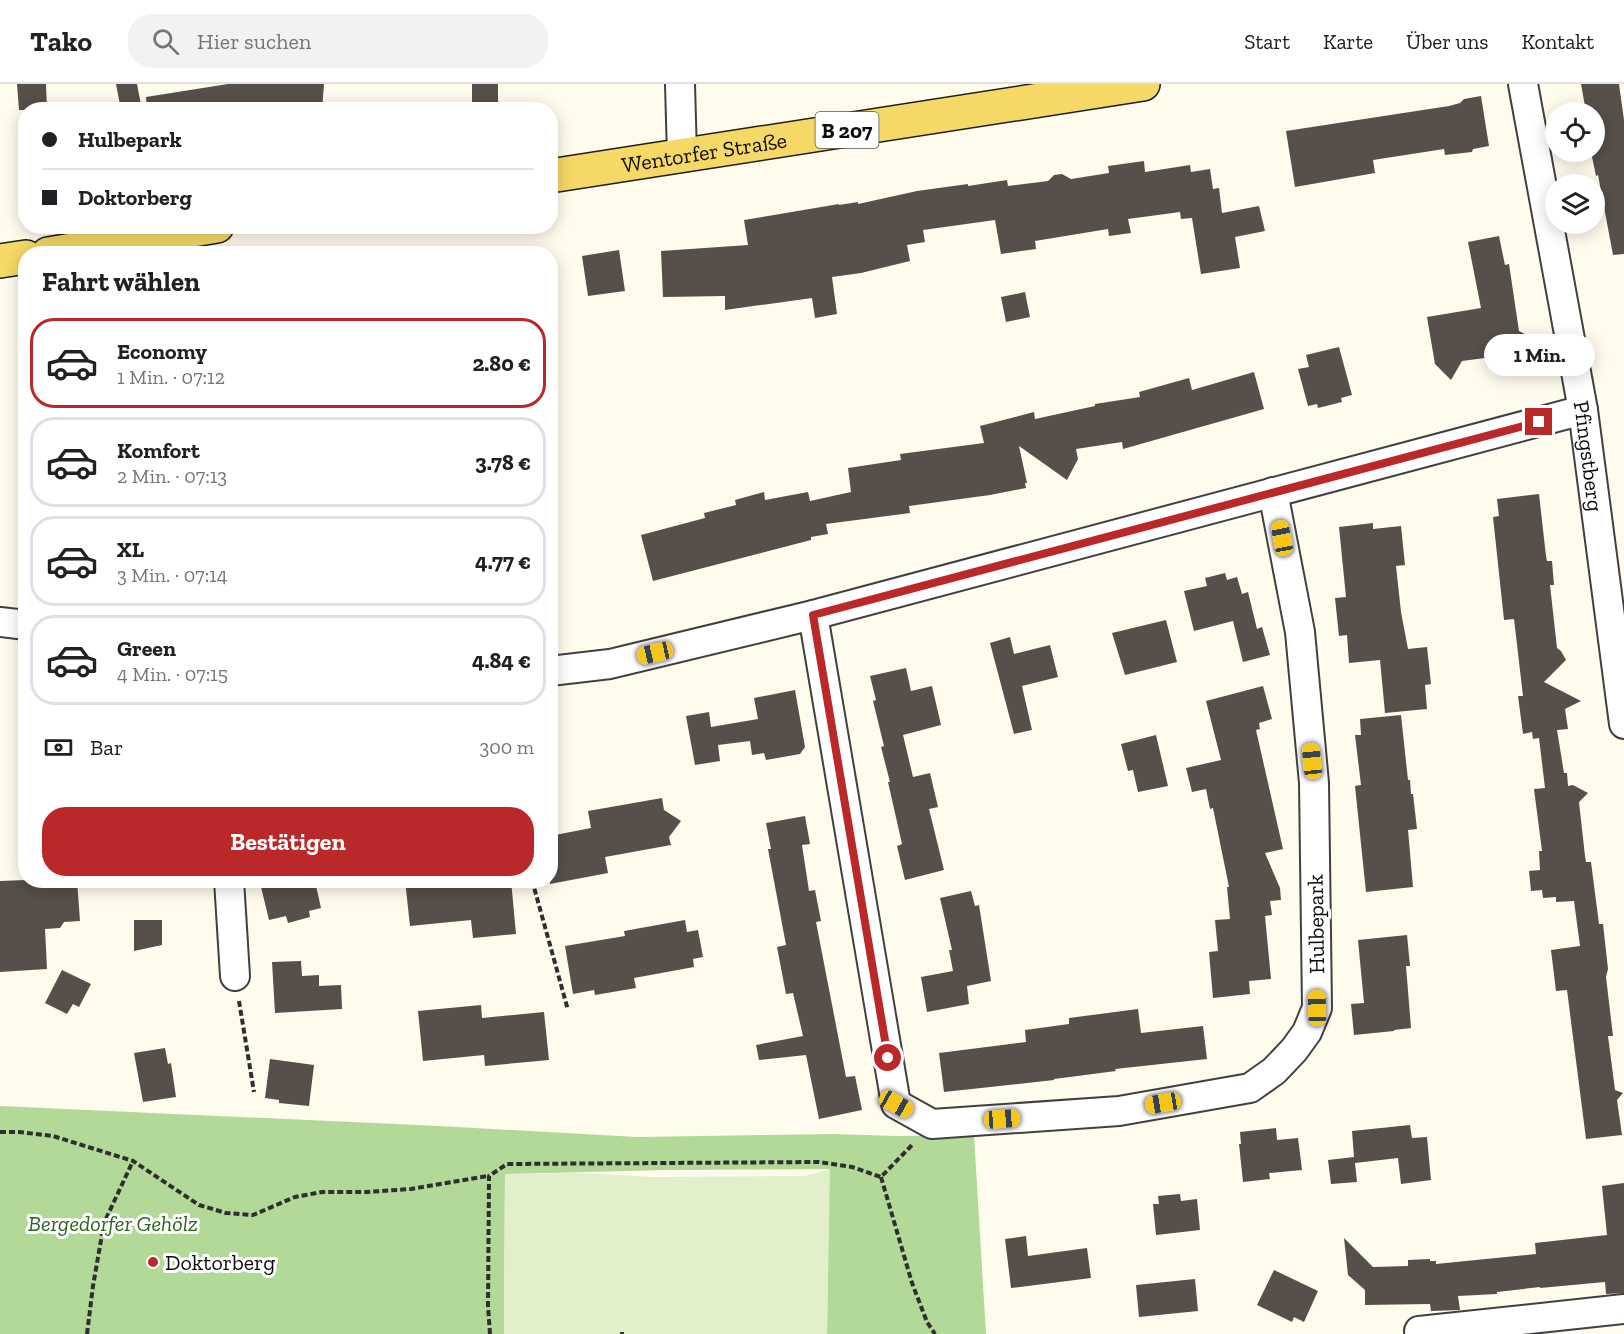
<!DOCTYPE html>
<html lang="de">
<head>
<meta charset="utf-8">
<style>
	body { margin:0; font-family:"Zilla Slab",serif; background:#f2f2f2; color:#202124; height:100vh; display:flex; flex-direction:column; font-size:22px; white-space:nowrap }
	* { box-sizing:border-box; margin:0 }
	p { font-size:20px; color:#757577 }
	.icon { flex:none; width:33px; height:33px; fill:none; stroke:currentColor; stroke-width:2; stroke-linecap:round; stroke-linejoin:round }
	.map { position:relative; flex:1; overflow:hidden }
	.panel { position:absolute; left:18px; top:162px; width:540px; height:642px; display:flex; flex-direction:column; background:#fff; border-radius:24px; box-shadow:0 3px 15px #0003 }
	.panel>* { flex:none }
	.top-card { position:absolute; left:18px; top:18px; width:540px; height:132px; border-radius:24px; box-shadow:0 3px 15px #0003; display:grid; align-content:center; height:132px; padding:0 24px; background:#fff }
	.controls { position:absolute; left:1545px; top:18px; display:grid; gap:12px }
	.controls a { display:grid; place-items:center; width:60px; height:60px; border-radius:50%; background:#fff; box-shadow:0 3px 15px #0003; font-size:30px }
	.end { position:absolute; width:27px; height:27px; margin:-14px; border:8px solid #bb2829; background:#fff; box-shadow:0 0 0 3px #fff }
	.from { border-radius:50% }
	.bubble { position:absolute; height:42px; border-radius:21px; background:#fff; box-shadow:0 3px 15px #0003; font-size:20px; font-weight:700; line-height:42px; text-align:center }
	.car { position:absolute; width:18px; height:36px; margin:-18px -9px; border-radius:8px; box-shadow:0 0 4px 2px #0007; background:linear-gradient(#f5c518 24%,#345 0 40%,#f5c518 0 76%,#345 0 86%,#f5c518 0) }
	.top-card b { display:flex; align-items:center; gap:21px; height:57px; font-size:22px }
	.top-card b+b { border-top:2px solid #e0e0e0 }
	.top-card i { width:15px; height:15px; background:#202124 }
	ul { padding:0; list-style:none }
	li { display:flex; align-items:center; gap:18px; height:90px; margin:0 12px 9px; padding:0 12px; border:3px solid #e0e0e0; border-radius:24px }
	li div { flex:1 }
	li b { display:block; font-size:22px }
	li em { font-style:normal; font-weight:700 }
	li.on { border-color:#bb2829 }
	li>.icon { width:54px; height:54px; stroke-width:1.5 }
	h2 { padding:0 24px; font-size:27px; line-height:72px }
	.pay { display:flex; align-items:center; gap:15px; height:66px; padding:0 24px; font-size:22px }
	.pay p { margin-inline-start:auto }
	.button { display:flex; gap:12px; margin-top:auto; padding:12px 24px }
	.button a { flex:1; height:69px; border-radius:24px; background:#bb2829; color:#fff; font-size:24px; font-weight:700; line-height:69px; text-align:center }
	header { display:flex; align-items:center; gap:36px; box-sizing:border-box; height:84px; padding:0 30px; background:#fff; border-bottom:2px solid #e0e0e0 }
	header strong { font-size:28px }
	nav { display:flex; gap:33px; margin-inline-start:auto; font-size:21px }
	.search { width:420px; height:54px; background:#f2f2f2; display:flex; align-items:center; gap:15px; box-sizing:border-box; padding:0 21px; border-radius:24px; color:#757577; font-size:22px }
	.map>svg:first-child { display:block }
	.forest { fill:#b3d998 }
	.pitch { fill:#e1f0ca }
	.building { fill:#564f4a }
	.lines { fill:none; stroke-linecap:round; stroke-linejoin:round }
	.minor-casing { stroke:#404040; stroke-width:32 }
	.major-casing { stroke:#1e1e1e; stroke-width:36 }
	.path { stroke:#2f2f2f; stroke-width:4; stroke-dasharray:6 3; stroke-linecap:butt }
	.minor { stroke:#fff; stroke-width:28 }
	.major { stroke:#f6d866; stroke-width:33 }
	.route { stroke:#bb2829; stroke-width:8 }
	.poi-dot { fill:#bb2829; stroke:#fff; stroke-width:2 }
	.labels { text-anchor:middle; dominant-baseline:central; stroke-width:6; stroke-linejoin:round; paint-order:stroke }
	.shield { fill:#fff; stroke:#565656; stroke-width:1.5 }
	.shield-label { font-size:21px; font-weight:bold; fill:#0d0d0d }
	.street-label { font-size:22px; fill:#0d0d0d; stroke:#fff }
	.park-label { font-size:22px; font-style:italic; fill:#2b641f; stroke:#fff }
	.poi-label { font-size:22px; fill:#0d0d0d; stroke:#fff; text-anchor:start }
</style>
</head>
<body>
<header>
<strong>Tako</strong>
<div class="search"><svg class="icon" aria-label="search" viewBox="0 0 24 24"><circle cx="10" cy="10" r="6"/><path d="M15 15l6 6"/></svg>Hier suchen</div>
<nav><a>Start</a><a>Karte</a><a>Über uns</a><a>Kontakt</a></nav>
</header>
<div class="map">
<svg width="1624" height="1250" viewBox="0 0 1624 1250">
	<rect width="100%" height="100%" fill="#fffcee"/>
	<path class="forest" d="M0 1022 439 1042 637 1053 835 1050 896 1052 974 1051 986 1250H827L829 1085 666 1086 505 1090 504 1250H0Z"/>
	<path class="pitch" d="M830 1085 827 1250H504L505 1090 579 1089 653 1093 805 1092Z"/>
	<path class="building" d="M17 0H46L47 26H19Z
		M116 0H137L142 26H121Z
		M228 0H324L322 26 261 23V26H147L146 13Z
		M472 0H498V26H472Z
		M1581 0H1619L1624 36V170L1613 171 1598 91 1596 92 1591 68H1594V28H1586Z
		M1481 12 1489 62 1473 65 1472 68 1445 71 1444 65 1373 76 1375 89 1295 103 1286 47 1449 22 1460 19 1464 15Z
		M1144 77 1145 88 1190 81 1191 88 1210 85 1213 105 1219 104 1222 129 1259 122 1265 147 1235 153 1240 184 1201 190 1192 134 1181 135 1180 128 1128 135 1131 149 1109 152 1108 145 1035 157 1036 165 1001 170 995 136 923 146 925 158 907 161 910 177 861 189 832 193 837 230 815 234 812 214 725 226V212L663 213 661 167 748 161 744 136 839 120V121L858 118V120L917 107 968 100V102L1007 96 1008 102 1048 97 1054 91 1062 90 1071 95 1109 89 1108 82Z
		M1499 152 1505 181 1509 180 1519 247 1525 250 1526 261 1520 267 1500 270V272L1462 277 1451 296 1435 280 1427 233 1481 224 1468 158Z
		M619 166 625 207 588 212 582 172Z
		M1025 208 1030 233 1006 238 1001 213Z
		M1339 263 1352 311 1341 314 1342 318 1318 324 1317 320 1308 322 1298 285 1309 283 1306 271Z
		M1254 288 1264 325 1123 365 1122 358 1076 365 1078 375 1067 396 1019 362 1027 399H1025L1026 404 990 411 909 422 910 429 826 440 828 450 811 453V456L653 497 641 451 705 434 704 429 736 421 735 416 764 408 765 416 808 408 810 417 851 408 848 384 901 376 900 370 984 359 980 342 1034 328 1035 335 1095 322V320L1140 313 1139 308 1189 294 1192 306Z
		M1539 410 1546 472 1547 477H1552L1554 501H1550L1557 564 1561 567 1566 576 1544 598 1581 617 1565 625 1568 645 1557 646 1564 689H1567L1568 702 1573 701 1588 709 1579 718 1585 772 1586 778H1591L1599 840H1603L1608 885 1606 893 1613 952H1608L1615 1006 1623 1009 1617 1016 1622 1051 1586 1055 1567 906 1556 907 1551 866 1580 862 1574 817 1556 818V813L1543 814 1542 806 1531 807 1529 787 1540 786 1539 767H1542L1534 705 1545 704 1539 654 1533 655 1532 648 1523 650 1518 612H1523L1514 535 1504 536 1493 433 1499 432 1497 415Z
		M1373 439V445L1401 442 1405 481 1396 482 1401 528 1408 565 1427 563 1431 600 1425 601 1427 625 1385 629 1380 576 1349 579 1347 551 1339 552 1335 514 1346 513 1339 443Z
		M1225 489 1227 496 1237 493 1242 510 1248 508 1257 545 1262 543 1270 571 1243 578 1233 537 1194 547 1184 507 1207 502 1205 494Z
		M1166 536 1177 578 1125 591 1112 549Z
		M1010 553 1014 570 1050 561 1058 593 1022 602 1032 646 1014 650 990 559Z
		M906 584 911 607 932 602 941 641 903 651 913 693 930 689 938 723 929 725 944 786 905 796 897 762 902 760 888 698H890L881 663 884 662 873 617 876 616 870 592Z
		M1263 602 1272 635 1259 639 1260 645 1256 646 1283 765 1265 769 1280 804 1281 816 1270 817 1272 831 1265 832 1271 895 1249 897 1250 910 1213 914 1209 868 1218 867 1215 836 1230 835 1227 803H1229L1213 724 1210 725 1206 705 1192 708 1186 684 1221 676 1206 617Z
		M795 606 805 663 800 670 766 676 764 669 752 671 750 657 718 661 720 677 695 681 686 632 709 628 711 643 758 635 754 614Z
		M1401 631 1408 696H1410L1411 710H1413L1417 745 1408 746 1413 803 1366 808 1355 702 1361 701 1355 651H1361L1360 635Z
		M1156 651 1168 702 1138 708 1133 686 1128 687 1121 660Z
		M662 714 664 726 681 737 669 753 671 761 605 773 608 789 550 800V752L591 744 588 727Z
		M805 732 810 760 802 761 809 807 815 806 821 837 816 838 846 993 855 992 862 1026 819 1035 806 971 759 976 756 961 803 952 793 909 786 910 777 863 786 861 768 765H771L766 739Z
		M26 796H77L80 837 64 838 60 844 45 845 47 885 0 888V797Z
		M405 796H511L516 850 473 854 471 836 410 842Z
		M290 797H315L321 824 309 827 310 833 288 839 286 832 269 836 261 803Z
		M971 807 975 822 979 821 991 897 967 902 969 920 927 928 921 893 953 887 949 866H952L940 814Z
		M134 836H162V861L134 867Z
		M685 836 687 848 698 846 703 873 693 875 694 883 634 894 636 904 595 911 594 906 573 910 565 862 625 852 624 847Z
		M1407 851 1410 882H1406L1411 944 1394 946V947L1354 951 1351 920 1364 919 1358 856Z
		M301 877 302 892 319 891V902L341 901 342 925 275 929 272 878Z
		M62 886 91 900 79 923 73 920 67 930 45 919Z
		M481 921 482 934 544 928 549 976 485 982 484 971 423 977 418 927Z
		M1138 925 1141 949 1203 942 1207 975 1115 985 1116 987 1054 995V996L944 1008 939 969 1026 958 1025 946 1069 940V934Z
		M165 964 168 980 171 979 176 1013 143 1018 134 969Z
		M270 975 314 981 309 1022 279 1019V1016L265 1014Z
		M1410 1041 1412 1054 1427 1053 1431 1096 1401 1100 1398 1074 1355 1079 1357 1098 1331 1100 1328 1076 1354 1073 1352 1047Z
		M1276 1044 1277 1056 1298 1054 1302 1086 1269 1089 1270 1095 1243 1098 1239 1060H1241L1240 1048Z
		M1624 1099V1209L1606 1210 1605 1198 1540 1204V1203L1497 1208V1210L1458 1212 1460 1226 1431 1227 1430 1220 1365 1221V1206L1348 1191 1344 1154 1373 1183 1408 1182V1176L1430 1175V1177H1436V1180L1536 1170 1535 1159 1607 1151 1602 1102Z
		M1180 1110 1181 1117 1197 1115 1200 1146 1156 1151 1153 1120H1159L1158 1112Z
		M1026 1152 1028 1172 1087 1164 1091 1194 1011 1204 1005 1155Z
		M1274 1186 1318 1207 1304 1238 1294 1233 1292 1238 1257 1221Z
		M1195 1195 1198 1227 1139 1233 1136 1201Z"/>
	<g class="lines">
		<g class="minor-casing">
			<g id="minor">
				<path d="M680 0 682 72"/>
				<path id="s1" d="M1523 0 1583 326 1624 640"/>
				<path d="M813 531 896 1020 932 1040 1119 1027 1250 1004 1274 987 1294 966 1307 948 1317 924 1314 699 1300 548 1273 408"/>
				<path d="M0 538 26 541"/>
				<path d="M550 587 610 580 813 531 1583 326"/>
				<path d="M229 796 235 892"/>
				<path d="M1419 1247 1624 1225"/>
			</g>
		</g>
		<g class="major-casing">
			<g id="major">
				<path id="s2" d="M550 92 1143 0"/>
				<path d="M48 170 217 142"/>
				<path d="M0 177 26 173"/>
			</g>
		</g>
		<path class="path" d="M532 796 568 926
			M239 917 254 1008
			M0 1048H19L53 1052 133 1077 199 1121 226 1129 253 1131 295 1113 322 1108H367L411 1105 488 1092
			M881 1093 912 1199 927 1238 935 1250
			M87 1250 93 1202 104 1139 133 1077
			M490 1250 488 1222 489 1092 507 1080 819 1078 852 1083 881 1093 913 1060
			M622 1250V1248"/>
		<use href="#minor" class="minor"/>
		<use href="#major" class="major"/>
	</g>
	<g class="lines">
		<path class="route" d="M888 974 813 531 1539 338"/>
	</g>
	<circle class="poi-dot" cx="153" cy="1178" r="6"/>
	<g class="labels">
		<rect class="shield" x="815.5" y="28" width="63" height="36" rx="4.5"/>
		<g class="shield-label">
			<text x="847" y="46">B 207</text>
		</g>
		<g class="street-label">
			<text stroke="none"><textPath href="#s2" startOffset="156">Wentorfer Straße</textPath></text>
			<text stroke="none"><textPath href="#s1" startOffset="378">Pfingstberg</textPath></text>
			<text transform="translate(1316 840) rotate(-91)">Hulbepark</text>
		</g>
		<g class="park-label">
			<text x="113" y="1139">Bergedorfer Gehölz</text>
		</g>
		<g class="poi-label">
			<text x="165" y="1178">Doktorberg</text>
		</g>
	</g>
</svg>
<div class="controls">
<a><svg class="icon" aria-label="locate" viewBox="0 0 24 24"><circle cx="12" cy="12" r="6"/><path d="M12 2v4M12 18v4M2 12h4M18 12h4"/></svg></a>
<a><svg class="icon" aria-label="layers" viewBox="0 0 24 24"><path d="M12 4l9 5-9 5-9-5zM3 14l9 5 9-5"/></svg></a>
</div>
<i class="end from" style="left:888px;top:974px"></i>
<i class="end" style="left:1539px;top:338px"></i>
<div class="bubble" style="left:1484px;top:250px;width:111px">1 Min.</div>
<i class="car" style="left:1282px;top:454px;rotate:349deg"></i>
<i class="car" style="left:655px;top:569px;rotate:257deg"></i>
<i class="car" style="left:1312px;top:677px;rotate:354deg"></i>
<i class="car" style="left:1317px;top:924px;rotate:359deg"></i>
<i class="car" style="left:1163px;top:1019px;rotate:260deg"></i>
<i class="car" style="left:896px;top:1020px;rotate:119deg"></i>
<i class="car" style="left:1002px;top:1035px;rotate:86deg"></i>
<div class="top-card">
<b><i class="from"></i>Hulbepark</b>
<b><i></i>Doktorberg</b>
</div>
<section class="panel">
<h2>Fahrt wählen</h2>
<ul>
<li class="on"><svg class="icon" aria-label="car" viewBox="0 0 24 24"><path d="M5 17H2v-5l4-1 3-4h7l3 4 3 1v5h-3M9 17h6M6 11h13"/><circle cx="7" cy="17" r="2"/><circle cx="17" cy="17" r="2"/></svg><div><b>Economy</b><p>1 Min. · 07:12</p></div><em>2.80 €</em></li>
<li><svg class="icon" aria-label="car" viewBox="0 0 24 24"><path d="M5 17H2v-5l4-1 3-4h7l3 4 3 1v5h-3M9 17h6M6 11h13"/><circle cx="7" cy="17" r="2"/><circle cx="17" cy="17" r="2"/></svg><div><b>Komfort</b><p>2 Min. · 07:13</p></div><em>3.78 €</em></li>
<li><svg class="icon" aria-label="car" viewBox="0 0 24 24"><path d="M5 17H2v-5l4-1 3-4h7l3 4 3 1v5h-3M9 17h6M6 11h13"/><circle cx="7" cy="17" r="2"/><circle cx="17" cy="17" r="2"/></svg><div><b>XL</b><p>3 Min. · 07:14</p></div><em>4.77 €</em></li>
<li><svg class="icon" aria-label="car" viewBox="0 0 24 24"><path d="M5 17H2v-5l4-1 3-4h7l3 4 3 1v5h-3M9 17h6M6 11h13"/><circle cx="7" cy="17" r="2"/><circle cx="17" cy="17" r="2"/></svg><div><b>Green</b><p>4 Min. · 07:15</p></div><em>4.84 €</em></li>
</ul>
<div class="pay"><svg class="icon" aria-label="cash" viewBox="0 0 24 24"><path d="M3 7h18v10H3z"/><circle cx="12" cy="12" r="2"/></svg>Bar<p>300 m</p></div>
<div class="button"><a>Bestätigen</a></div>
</section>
</div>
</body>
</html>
